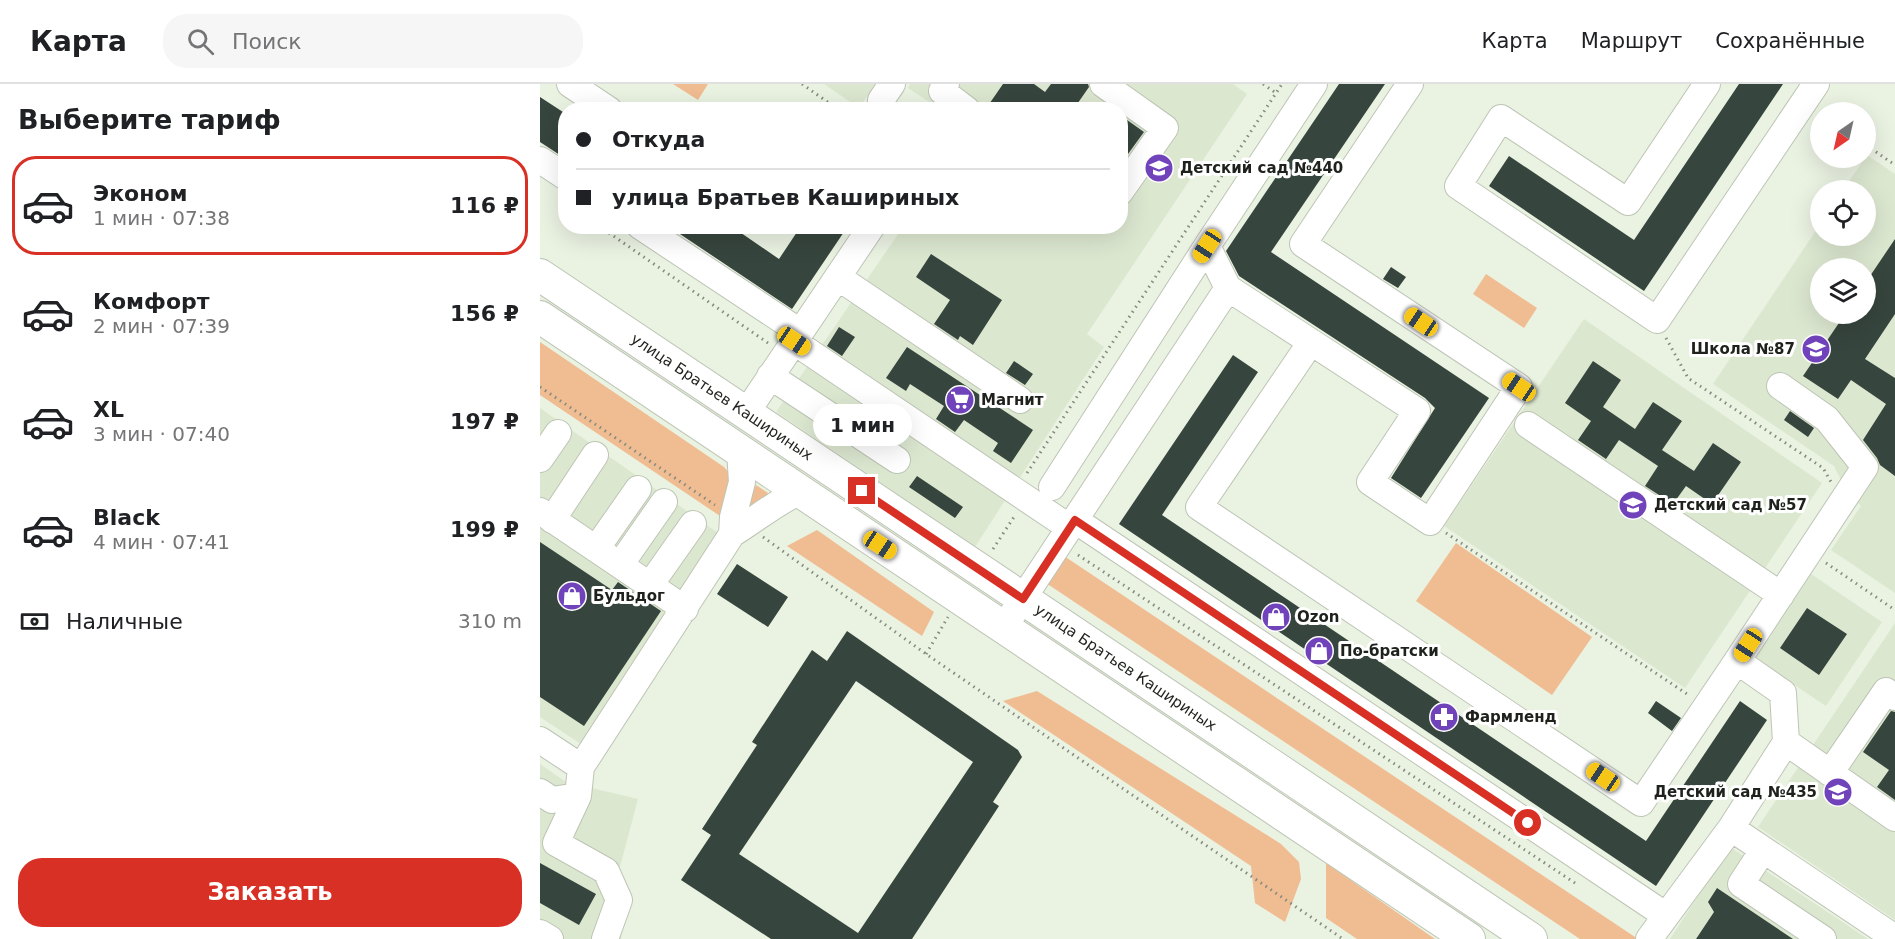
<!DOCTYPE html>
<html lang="ru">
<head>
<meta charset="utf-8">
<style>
	body { margin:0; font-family:"DejaVu Sans",sans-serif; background:#f6f6f6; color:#202124; height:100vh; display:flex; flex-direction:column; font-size:22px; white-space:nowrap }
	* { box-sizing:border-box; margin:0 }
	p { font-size:20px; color:#757577 }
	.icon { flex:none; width:33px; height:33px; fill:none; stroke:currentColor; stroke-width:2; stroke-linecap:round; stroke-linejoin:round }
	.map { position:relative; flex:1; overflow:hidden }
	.side { display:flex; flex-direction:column; background:#fff; width:540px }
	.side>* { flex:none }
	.guide { position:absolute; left:18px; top:18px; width:570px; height:132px; border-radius:24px; box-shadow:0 6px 24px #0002; display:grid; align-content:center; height:132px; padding:0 18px; background:#fff }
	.needle { width:39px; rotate:214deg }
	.controls { position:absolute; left:1270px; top:18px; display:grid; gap:12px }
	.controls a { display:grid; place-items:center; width:66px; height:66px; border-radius:50%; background:#fff; box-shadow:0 6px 24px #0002; font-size:30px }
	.end { position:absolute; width:27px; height:27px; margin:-14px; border:8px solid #d93025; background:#fff; box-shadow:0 0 0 3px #fff }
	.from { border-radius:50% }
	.bubble { position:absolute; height:42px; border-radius:21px; background:#fff; box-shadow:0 6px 24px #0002; font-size:20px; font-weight:700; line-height:42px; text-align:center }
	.car { position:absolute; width:18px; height:36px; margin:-18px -9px; border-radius:8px; box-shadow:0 0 4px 2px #0007; background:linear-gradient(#f5c518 24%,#345 0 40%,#f5c518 0 76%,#345 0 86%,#f5c518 0) }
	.guide b { display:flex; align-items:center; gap:21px; height:57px; font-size:22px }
	.guide b+b { border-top:2px solid #e0e0e0 }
	.guide i { width:15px; height:15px; background:#202124 }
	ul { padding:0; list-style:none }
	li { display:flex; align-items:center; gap:18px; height:99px; margin:0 12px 9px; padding:0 6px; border:3px solid transparent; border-radius:24px }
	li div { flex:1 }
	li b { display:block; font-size:22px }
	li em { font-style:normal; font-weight:700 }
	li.current { border-color:#d93025 }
	li>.icon { width:54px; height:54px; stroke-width:1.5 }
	h2 { padding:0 18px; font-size:27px; line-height:72px }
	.pay { display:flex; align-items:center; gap:15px; height:66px; padding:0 18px; font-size:22px }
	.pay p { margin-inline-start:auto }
	.primary-button { display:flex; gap:12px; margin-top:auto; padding:12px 18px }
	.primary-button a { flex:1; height:69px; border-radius:24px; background:#d93025; color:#fff; font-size:24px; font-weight:700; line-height:69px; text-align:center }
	header { display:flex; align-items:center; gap:36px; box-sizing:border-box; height:84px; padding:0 30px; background:#fff; border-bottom:2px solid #e0e0e0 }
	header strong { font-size:28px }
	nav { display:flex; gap:33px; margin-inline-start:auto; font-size:21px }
	.search { width:420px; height:54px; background:#f6f6f6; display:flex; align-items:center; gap:15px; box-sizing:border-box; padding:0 21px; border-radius:24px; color:#757577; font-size:22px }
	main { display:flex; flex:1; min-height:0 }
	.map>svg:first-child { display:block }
	.built { fill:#dce7d0; fill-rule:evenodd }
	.green { fill:#f0bc91 }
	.building { fill:#36453d; fill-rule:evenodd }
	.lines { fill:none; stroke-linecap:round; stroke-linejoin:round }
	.minor-casing { stroke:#bdc5b5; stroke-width:28 }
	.major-casing { stroke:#bdc5b5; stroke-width:34 }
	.path { stroke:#848a7f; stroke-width:3; stroke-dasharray:1.5 4.5; stroke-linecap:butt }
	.minor { stroke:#fff; stroke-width:26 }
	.major { stroke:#fff; stroke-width:32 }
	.route { stroke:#d93025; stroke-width:8 }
	.labels { text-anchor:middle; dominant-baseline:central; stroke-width:6; stroke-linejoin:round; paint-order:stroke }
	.poi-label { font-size:15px; font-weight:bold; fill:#1f221c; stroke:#fff; text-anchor:start }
	.street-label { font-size:15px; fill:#1f221c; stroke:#fff }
</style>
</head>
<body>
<header>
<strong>Карта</strong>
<div class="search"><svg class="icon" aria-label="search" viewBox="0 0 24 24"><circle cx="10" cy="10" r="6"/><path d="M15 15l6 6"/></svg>Поиск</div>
<nav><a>Карта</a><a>Маршрут</a><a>Сохранённые</a></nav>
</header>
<main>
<section class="side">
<h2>Выберите тариф</h2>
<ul>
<li class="current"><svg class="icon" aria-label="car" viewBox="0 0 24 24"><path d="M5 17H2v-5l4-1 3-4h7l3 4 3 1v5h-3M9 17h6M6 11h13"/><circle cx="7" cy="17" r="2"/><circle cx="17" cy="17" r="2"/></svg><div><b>Эконом</b><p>1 мин · 07:38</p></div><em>116 ₽</em></li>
<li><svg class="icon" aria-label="car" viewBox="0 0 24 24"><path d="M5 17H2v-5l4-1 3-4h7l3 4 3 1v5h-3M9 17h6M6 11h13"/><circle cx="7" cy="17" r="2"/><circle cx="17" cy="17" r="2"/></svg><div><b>Комфорт</b><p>2 мин · 07:39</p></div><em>156 ₽</em></li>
<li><svg class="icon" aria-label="car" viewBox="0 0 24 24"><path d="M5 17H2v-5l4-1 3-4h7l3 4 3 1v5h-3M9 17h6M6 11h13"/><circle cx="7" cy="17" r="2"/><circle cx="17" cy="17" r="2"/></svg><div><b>XL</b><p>3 мин · 07:40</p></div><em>197 ₽</em></li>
<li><svg class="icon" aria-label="car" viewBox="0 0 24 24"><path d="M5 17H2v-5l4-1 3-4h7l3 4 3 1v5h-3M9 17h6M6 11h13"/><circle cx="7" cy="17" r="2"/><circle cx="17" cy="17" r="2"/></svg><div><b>Black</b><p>4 мин · 07:41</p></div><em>199 ₽</em></li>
</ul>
<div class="pay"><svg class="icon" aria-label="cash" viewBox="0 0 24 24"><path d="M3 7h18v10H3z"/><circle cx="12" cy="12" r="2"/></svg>Наличные<p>310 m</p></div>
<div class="primary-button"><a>Заказать</a></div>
</section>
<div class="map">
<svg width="1355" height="855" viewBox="0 0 1355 855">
	<rect width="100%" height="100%" fill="#eaf2e2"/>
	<path class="built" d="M284 0H335L319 24Z
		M370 0H693L707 10 547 250 564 263 435 463 236 328 363 143 580 142V26L400 25 368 4Z
		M1327 71 1355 90V509L1291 466 1321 422 1308 410 1294 382 1173 300 1281 139V152H1326V106H1303ZM1281 184H1326V230H1281Z
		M1044 235 1282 399 1145 604 904 442Z
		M0 324 181 451 44 662 0 633Z
		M1271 490 1342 538 1286 622 1214 574Z
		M1355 539V836L1218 743Z
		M0 680 26 698 98 715 77 794 84 814 81 855H0Z
		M1190 763 1328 855H1130Z"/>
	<path class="green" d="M133 0H168L158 16Z
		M946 190 997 224 984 244 933 210Z
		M0 258 184 383 191 391 185 432H180L0 311Z
		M216 401 228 409 211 431 205 418Z
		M277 446 394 528 382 552 247 462Z
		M916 459 1052 553 1012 611 876 517Z
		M524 472 1098 855H1040L506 499Z
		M497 607 741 760 759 778 761 795 745 838 715 819 711 782 463 617Z
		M786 779 895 855H817L786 834Z"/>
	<path class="building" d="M463 0H494L505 8 511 0H548L549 3 533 26H499L489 19 485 26H445Z
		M799 0H845L731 168 949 314 881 414 851 394 895 324 885 314 699 192 686 167Z
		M1199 0H1243L1104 207 949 102 969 72 1094 156Z
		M0 13 26 30V75L0 58Z
		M580 31 604 48 580 81Z
		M128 142H191L239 175 261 142H308L252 225Z
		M1355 155V230L1325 275 1355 294V392L1340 381 1337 374 1323 356 1346 320 1311 296 1298 315 1263 292 1305 230H1326V198Z
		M391 170 462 216 433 261 420 252 418 256 394 240 410 216 376 193Z
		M851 183 866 193 858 204 843 195Z
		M299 243 315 253 302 272 287 262Z
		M367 263 493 346 471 379 453 367 458 359 424 336 415 348 396 335 404 322 370 300 366 307 346 294Z
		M693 271 718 288 622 431 1106 757 1200 617 1227 636 1116 802 579 440Z
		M474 277 493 290 485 301 466 289Z
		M1053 277 1081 296 1063 323 1095 345 1113 318 1142 337 1122 366 1154 387 1173 359 1201 378 1172 420 1146 402 1133 420 1105 402 1118 382 1079 356 1066 375 1038 356 1051 337 1025 319Z
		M1250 327 1274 344 1268 353 1244 336Z
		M377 392 423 423 415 434 369 403Z
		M0 458 72 506 78 498 121 527 44 642 0 613Z
		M197 480 248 513 228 543 177 510Z
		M1267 524 1307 550 1279 591 1240 564Z
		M307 547 478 666 482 673 453 718 459 722 372 855H231L141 796 171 751 162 745 217 661 212 658 272 566 287 577ZM316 597 433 678 318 849 199 770Z
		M1116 617 1141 634 1132 647 1108 629Z
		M1351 627 1355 628V716L1337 703 1349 686 1323 668Z
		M0 779 56 810 39 841 0 819Z
		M1177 804 1253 855H1156L1174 828 1168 818Z"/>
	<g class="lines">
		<g class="minor-casing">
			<path id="minor" d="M30 0 69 26
				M406 0 402 7 427 26
				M563 0 625 44 580 108
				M1167 0 1088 118 961 34 918 102 1117 236 1276 0
				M345 26 341 16 352 0
				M0 76 26 93
				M100 142 260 248
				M299 194 480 316
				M688 204 877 327 830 398 890 438 979 303 763 160 870 0
				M253 257 530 444
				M771 258 659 423 1101 719 1197 577 1243 609 1246 658 1191 744 1109 855
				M230 292 357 376
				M206 329 332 142
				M988 341 1241 511
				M0 375 18 349
				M512 403 667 162
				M0 427 145 525
				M12 436 55 371
				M535 436 1125 831
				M192 450 193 433 202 398 200 367
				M56 465 98 405
				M80 481 124 418
				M110 501 153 440
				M464 543 688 204 667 162 774 0
				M1197 577 1325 383 1287 335 1240 302
				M0 656 41 683
				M1246 658 1355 734
				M1290 689 1346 607 1355 613
				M0 708 12 716 38 712 41 683 192 450C216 435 234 420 260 407
				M38 712 16 759 66 787 79 816 65 855
				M1191 744 1355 854
				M1223 766 1201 800 1283 855
				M0 849 10 855"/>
		</g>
		<g class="major-casing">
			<g id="major">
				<path id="s1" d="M0 191 991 855"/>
				<path d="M0 233 929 855"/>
			</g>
		</g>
		<path class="path" d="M262 0 299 26
			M723 0 736 9
			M1326 61 1355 81
			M19 114 26 119
			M59 142 228 259
			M1126 254 1148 294 1283 384 1291 398
			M0 303 175 421
			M487 389 742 0
			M906 449 1150 612
			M223 453 386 570 803 855
			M453 465 474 433
			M538 471 1038 801
			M1286 479 1355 526
			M386 570 408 533"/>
		<use href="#minor" class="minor"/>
		<use href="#major" class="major"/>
	</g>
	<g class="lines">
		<path class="route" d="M322 407 483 515 535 436 988 739"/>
	</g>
	<defs>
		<g id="school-disc" transform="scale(1.5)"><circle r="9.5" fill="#7143bb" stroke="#fff"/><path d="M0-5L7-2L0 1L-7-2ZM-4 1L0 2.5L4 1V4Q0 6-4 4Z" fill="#fff"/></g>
		<g id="supermarket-disc" transform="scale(1.5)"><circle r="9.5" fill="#7143bb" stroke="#fff"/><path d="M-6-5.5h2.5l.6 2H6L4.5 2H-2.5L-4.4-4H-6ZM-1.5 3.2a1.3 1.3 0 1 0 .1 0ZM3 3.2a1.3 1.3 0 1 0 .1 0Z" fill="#fff"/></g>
		<g id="shop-disc" transform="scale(1.5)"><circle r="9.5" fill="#7143bb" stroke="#fff"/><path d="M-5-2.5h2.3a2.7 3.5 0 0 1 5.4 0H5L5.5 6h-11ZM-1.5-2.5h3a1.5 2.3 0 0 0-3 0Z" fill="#fff"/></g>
		<g id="pharmacy-disc" transform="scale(1.5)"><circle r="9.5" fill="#7143bb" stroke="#fff"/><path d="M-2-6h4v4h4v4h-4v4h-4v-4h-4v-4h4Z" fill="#fff"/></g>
	</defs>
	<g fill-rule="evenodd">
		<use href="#school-disc" x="619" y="84"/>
		<use href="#school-disc" x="1276" y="265"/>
		<use href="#supermarket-disc" x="420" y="316"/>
		<use href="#school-disc" x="1093" y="421"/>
		<use href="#shop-disc" x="32" y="512"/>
		<use href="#shop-disc" x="736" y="533"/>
		<use href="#shop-disc" x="779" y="567"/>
		<use href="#pharmacy-disc" x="904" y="633"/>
		<use href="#school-disc" x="1298" y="708"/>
	</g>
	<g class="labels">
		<g class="poi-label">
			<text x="640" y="84">Детский сад №440</text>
			<text x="1255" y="265" text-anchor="end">Школа №87</text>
			<text x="441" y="316">Магнит</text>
			<text x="1114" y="421">Детский сад №57</text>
			<text x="53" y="512">Бульдог</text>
			<text x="757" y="533">Ozon</text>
			<text x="800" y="567">По-братски</text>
			<text x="925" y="633">Фармленд</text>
			<text x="1277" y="708" text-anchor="end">Детский сад №435</text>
		</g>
		<g class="street-label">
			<text stroke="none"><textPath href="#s1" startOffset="219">улица Братьев Кашириных</textPath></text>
			<text stroke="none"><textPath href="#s1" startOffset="705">улица Братьев Кашириных</textPath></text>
		</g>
	</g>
</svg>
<div class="controls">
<a><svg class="needle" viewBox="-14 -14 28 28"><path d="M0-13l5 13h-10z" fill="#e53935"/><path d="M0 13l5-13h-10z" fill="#757577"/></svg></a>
<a><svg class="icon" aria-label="locate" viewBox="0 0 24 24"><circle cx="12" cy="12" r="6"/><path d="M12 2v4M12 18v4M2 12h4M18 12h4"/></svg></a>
<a><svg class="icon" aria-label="layers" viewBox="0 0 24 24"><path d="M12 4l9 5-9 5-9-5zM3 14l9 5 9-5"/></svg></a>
</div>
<i class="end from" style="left:988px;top:739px"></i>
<i class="end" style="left:322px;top:407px"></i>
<div class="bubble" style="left:273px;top:320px;width:99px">1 мин</div>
<i class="car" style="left:667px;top:162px;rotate:213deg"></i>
<i class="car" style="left:881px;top:238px;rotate:304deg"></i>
<i class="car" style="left:254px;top:257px;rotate:124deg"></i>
<i class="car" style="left:979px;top:303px;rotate:304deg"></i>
<i class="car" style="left:340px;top:461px;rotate:123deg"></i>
<i class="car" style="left:1208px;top:561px;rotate:213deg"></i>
<i class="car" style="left:1063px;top:693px;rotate:304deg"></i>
<div class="guide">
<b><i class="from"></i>Откуда</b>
<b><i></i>улица Братьев Кашириных</b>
</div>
</div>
</main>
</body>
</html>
